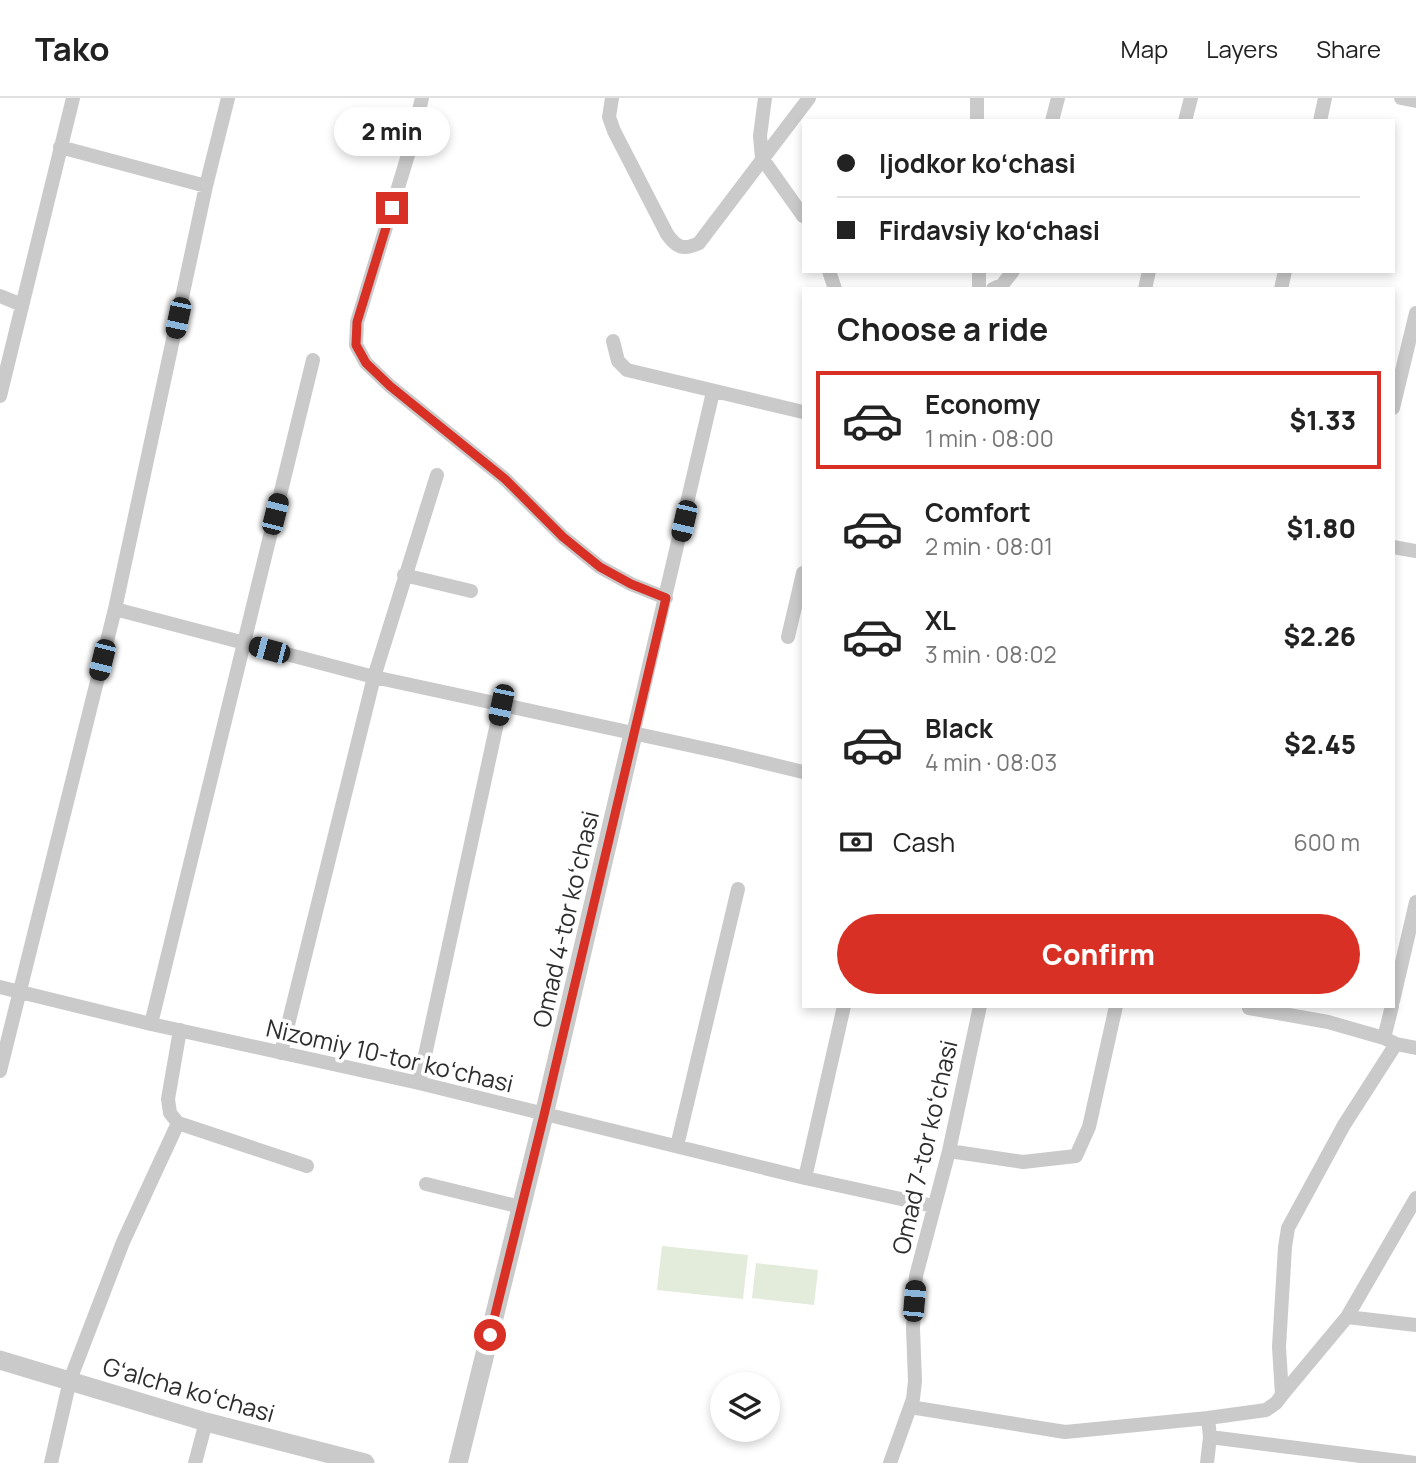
<!DOCTYPE html>
<html lang="en">
<head>
<meta charset="utf-8">
<style>
	body { margin:0; font-family:Manrope,sans-serif; background:#f6f6f6; color:#222; height:100vh; display:flex; flex-direction:column; font-size:26px; white-space:nowrap }
	* { box-sizing:border-box; margin:0 }
	p { font-size:23px; color:#767676 }
	.icon { flex:none; width:38px; height:38px; fill:none; stroke:currentColor; stroke-width:2; stroke-linecap:round; stroke-linejoin:round }
	.map { position:relative; flex:1; overflow:hidden }
	.panel { position:absolute; left:802px; top:189px; width:593px; height:721px; display:flex; flex-direction:column; background:#fff; border-radius:0px; box-shadow:0 4px 10px #0003 }
	.panel>* { flex:none }
	.banner { position:absolute; left:802px; top:21px; width:593px; height:154px; border-radius:0px; box-shadow:0 4px 10px #0003; display:grid; align-content:center; height:154px; padding:0 35px; background:#fff }
	.controls { position:absolute; left:710px; top:1274px; display:grid; gap:14px }
	.controls a { display:grid; place-items:center; width:70px; height:70px; border-radius:50%; background:#fff; box-shadow:0 4px 10px #0003; font-size:35px }
	.end { position:absolute; width:32px; height:32px; margin:-16px; border:9px solid #d93025; background:#fff; box-shadow:0 0 0 4px #fff }
	.from { border-radius:50% }
	.bubble { position:absolute; height:49px; border-radius:24px; background:#fff; box-shadow:0 4px 10px #0003; font-size:23px; font-weight:800; line-height:49px; text-align:center }
	.car { position:absolute; width:21px; height:42px; margin:-21px -10px; border-radius:9px; box-shadow:0 0 5px 2px #0007; background:linear-gradient(#222 24%,#8ab4d8 0 40%,#222 0 76%,#8ab4d8 0 86%,#222 0) }
	.banner b { display:flex; align-items:center; gap:24px; height:66px; font-size:26px }
	.banner b+b { border-top:2px solid #e0e0e0 }
	.banner i { width:18px; height:18px; background:#222 }
	ul { padding:0; list-style:none }
	li { display:flex; align-items:center; gap:21px; height:98px; margin:0 14px 10px; padding:0 21px; border:4px solid transparent; border-radius:0px }
	li div { flex:1 }
	li b { display:block; font-size:26px }
	li em { font-style:normal; font-weight:800 }
	li.active { border-color:#d93025 }
	li>.icon { width:63px; height:63px; stroke-width:1.5 }
	h2 { padding:0 35px; font-size:32px; line-height:84px }
	.pay { display:flex; align-items:center; gap:18px; height:77px; padding:0 35px; font-size:26px }
	.pay p { margin-inline-start:auto }
	.button { display:flex; gap:14px; margin-top:auto; padding:14px 35px }
	.button a { flex:1; height:80px; border-radius:42px; background:#d93025; color:#fff; font-size:28px; font-weight:800; line-height:80px; text-align:center }
	header { display:flex; align-items:center; gap:42px; box-sizing:border-box; height:98px; padding:0 35px; background:#fff; border-bottom:2px solid #e0e0e0 }
	header strong { font-size:33px }
	nav { display:flex; gap:38px; margin-inline-start:auto; font-size:24px }
	.map>svg:first-child { display:block }
	.green { fill:#e3ebdb }
	.lines { fill:none; stroke-linecap:round; stroke-linejoin:round }
	.minor { stroke:#cacaca; stroke-width:14 }
	.tertiary { stroke:#cacaca; stroke-width:19 }
	.route { stroke:#d93025; stroke-width:9 }
	.labels { text-anchor:middle; dominant-baseline:central; stroke-width:7; stroke-linejoin:round; paint-order:stroke }
	.street-label { font-size:24px; fill:#2d2d2d; stroke:#fff }
</style>
</head>
<body>
<header>
<strong>Tako</strong>
<nav><a>Map</a><a>Layers</a><a>Share</a></nav>
</header>
<div class="map">
<svg width="1416" height="1365" viewBox="0 0 1416 1365">
	<rect width="100%" height="100%" fill="#fff"/>
	<path class="green" d="M662 1148 748 1157 743 1201 657 1192Z
		M756 1165 818 1172 814 1207 752 1200Z"/>
	<g class="lines">
		<path class="minor" d="M422 0 408 57 357 224 356 247 366 265 390 288 505 381 563 439 600 469 631 486 666 500
			M612 0 609 19 614 33 667 136C676 149 683 153 699 145L809 0
			M765 0 760 38 762 60 803 118
			M1401 0 1416 3
			M977 23V0
			M1052 23 1058 0
			M1185 23 1191 0
			M1320 23 1325 0
			M60 49 206 88
			M829 173 835 191
			M979 173V191
			M993 191 1002 187 1013 173
			M1145 191 1149 173
			M1281 191 1285 173
			M0 198 22 207
			M613 243 618 263 627 272 803 314
			M0 298 73 0
			M1393 310 1416 215
			M1393 449 1416 453
			M404 477 471 493
			M115 511 374 579 725 655 803 674
			M788 539 803 475
			M633 636 713 294
			M0 889 151 926 419 985 805 1080 933 1108
			M1393 903 1416 804
			M1250 908 1249 910 1328 924 1384 940
			M151 926 313 262
			M1396 946 1416 950
			M281 955 374 579 437 377
			M0 973 115 511 206 88 228 0
			M419 985 501 607
			M178 1025 170 1015 168 1001 180 932
			M677 1048 738 791
			M949 1053 1023 1064 1076 1058 1089 1029 1116 908
			M805 1080 844 908
			M426 1086 521 1109
			M1347 1219 1416 1227
			M1282 1297 1347 1219 1416 1100
			M910 1309 1065 1334 1208 1320
			M1210 1339 1416 1365
			M51 1365 70 1282 123 1144 178 1025 307 1068
			M195 1365 206 1324
			M890 1365 913 1301 915 1283 913 1230 916 1178 949 1053 980 908
			M1207 1365 1210 1339 1208 1320 1266 1312 1276 1305 1282 1297 1279 1249 1285 1149 1288 1130 1344 1027 1396 946 1384 940 1392 908"/>
		<path class="tertiary" d="M0 1262 206 1324 365 1365
			M458 1365 544 1017 633 636"/>
	</g>
	<g class="lines">
		<path class="route" d="M392 110 357 224 356 247 366 265 390 288 505 381 563 439 600 469 631 486 666 500 544 1017 490 1237"/>
	</g>
	<g class="labels">
		<g class="street-label">
			<text transform="translate(565 821) rotate(-77)">Omad 4-tor koʻchasi</text>
			<text transform="translate(390 957) rotate(13)">Nizomiy 10-tor koʻchasi</text>
			<text transform="translate(924 1049) rotate(-77)">Omad 7-tor koʻchasi</text>
			<text transform="translate(189 1291) rotate(16)">Gʻalcha koʻchasi</text>
		</g>
	</g>
</svg>
<div class="controls">
<a><svg class="icon" aria-label="layers" viewBox="0 0 24 24"><path d="M12 4l9 5-9 5-9-5zM3 14l9 5 9-5"/></svg></a>
</div>
<i class="end from" style="left:490px;top:1237px"></i>
<i class="end" style="left:392px;top:110px"></i>
<div class="bubble" style="left:334px;top:9px;width:116px">2 min</div>
<i class="car" style="left:178px;top:220px;rotate:192deg"></i>
<i class="car" style="left:275px;top:416px;rotate:14deg"></i>
<i class="car" style="left:684px;top:423px;rotate:193deg"></i>
<i class="car" style="left:269px;top:552px;rotate:285deg"></i>
<i class="car" style="left:102px;top:562px;rotate:194deg"></i>
<i class="car" style="left:501px;top:607px;rotate:192deg"></i>
<i class="car" style="left:914px;top:1203px;rotate:5deg"></i>
<div class="banner">
<b><i class="from"></i>Ijodkor koʻchasi</b>
<b><i></i>Firdavsiy koʻchasi</b>
</div>
<section class="panel">
<h2>Choose a ride</h2>
<ul>
<li class="active"><svg class="icon" aria-label="car" viewBox="0 0 24 24"><path d="M5 17H2v-5l4-1 3-4h7l3 4 3 1v5h-3M9 17h6M6 11h13"/><circle cx="7" cy="17" r="2"/><circle cx="17" cy="17" r="2"/></svg><div><b>Economy</b><p>1 min · 08:00</p></div><em>$1.33</em></li>
<li><svg class="icon" aria-label="car" viewBox="0 0 24 24"><path d="M5 17H2v-5l4-1 3-4h7l3 4 3 1v5h-3M9 17h6M6 11h13"/><circle cx="7" cy="17" r="2"/><circle cx="17" cy="17" r="2"/></svg><div><b>Comfort</b><p>2 min · 08:01</p></div><em>$1.80</em></li>
<li><svg class="icon" aria-label="car" viewBox="0 0 24 24"><path d="M5 17H2v-5l4-1 3-4h7l3 4 3 1v5h-3M9 17h6M6 11h13"/><circle cx="7" cy="17" r="2"/><circle cx="17" cy="17" r="2"/></svg><div><b>XL</b><p>3 min · 08:02</p></div><em>$2.26</em></li>
<li><svg class="icon" aria-label="car" viewBox="0 0 24 24"><path d="M5 17H2v-5l4-1 3-4h7l3 4 3 1v5h-3M9 17h6M6 11h13"/><circle cx="7" cy="17" r="2"/><circle cx="17" cy="17" r="2"/></svg><div><b>Black</b><p>4 min · 08:03</p></div><em>$2.45</em></li>
</ul>
<div class="pay"><svg class="icon" aria-label="cash" viewBox="0 0 24 24"><path d="M3 7h18v10H3z"/><circle cx="12" cy="12" r="2"/></svg>Cash<p>600 m</p></div>
<div class="button"><a>Confirm</a></div>
</section>
</div>
</body>
</html>
